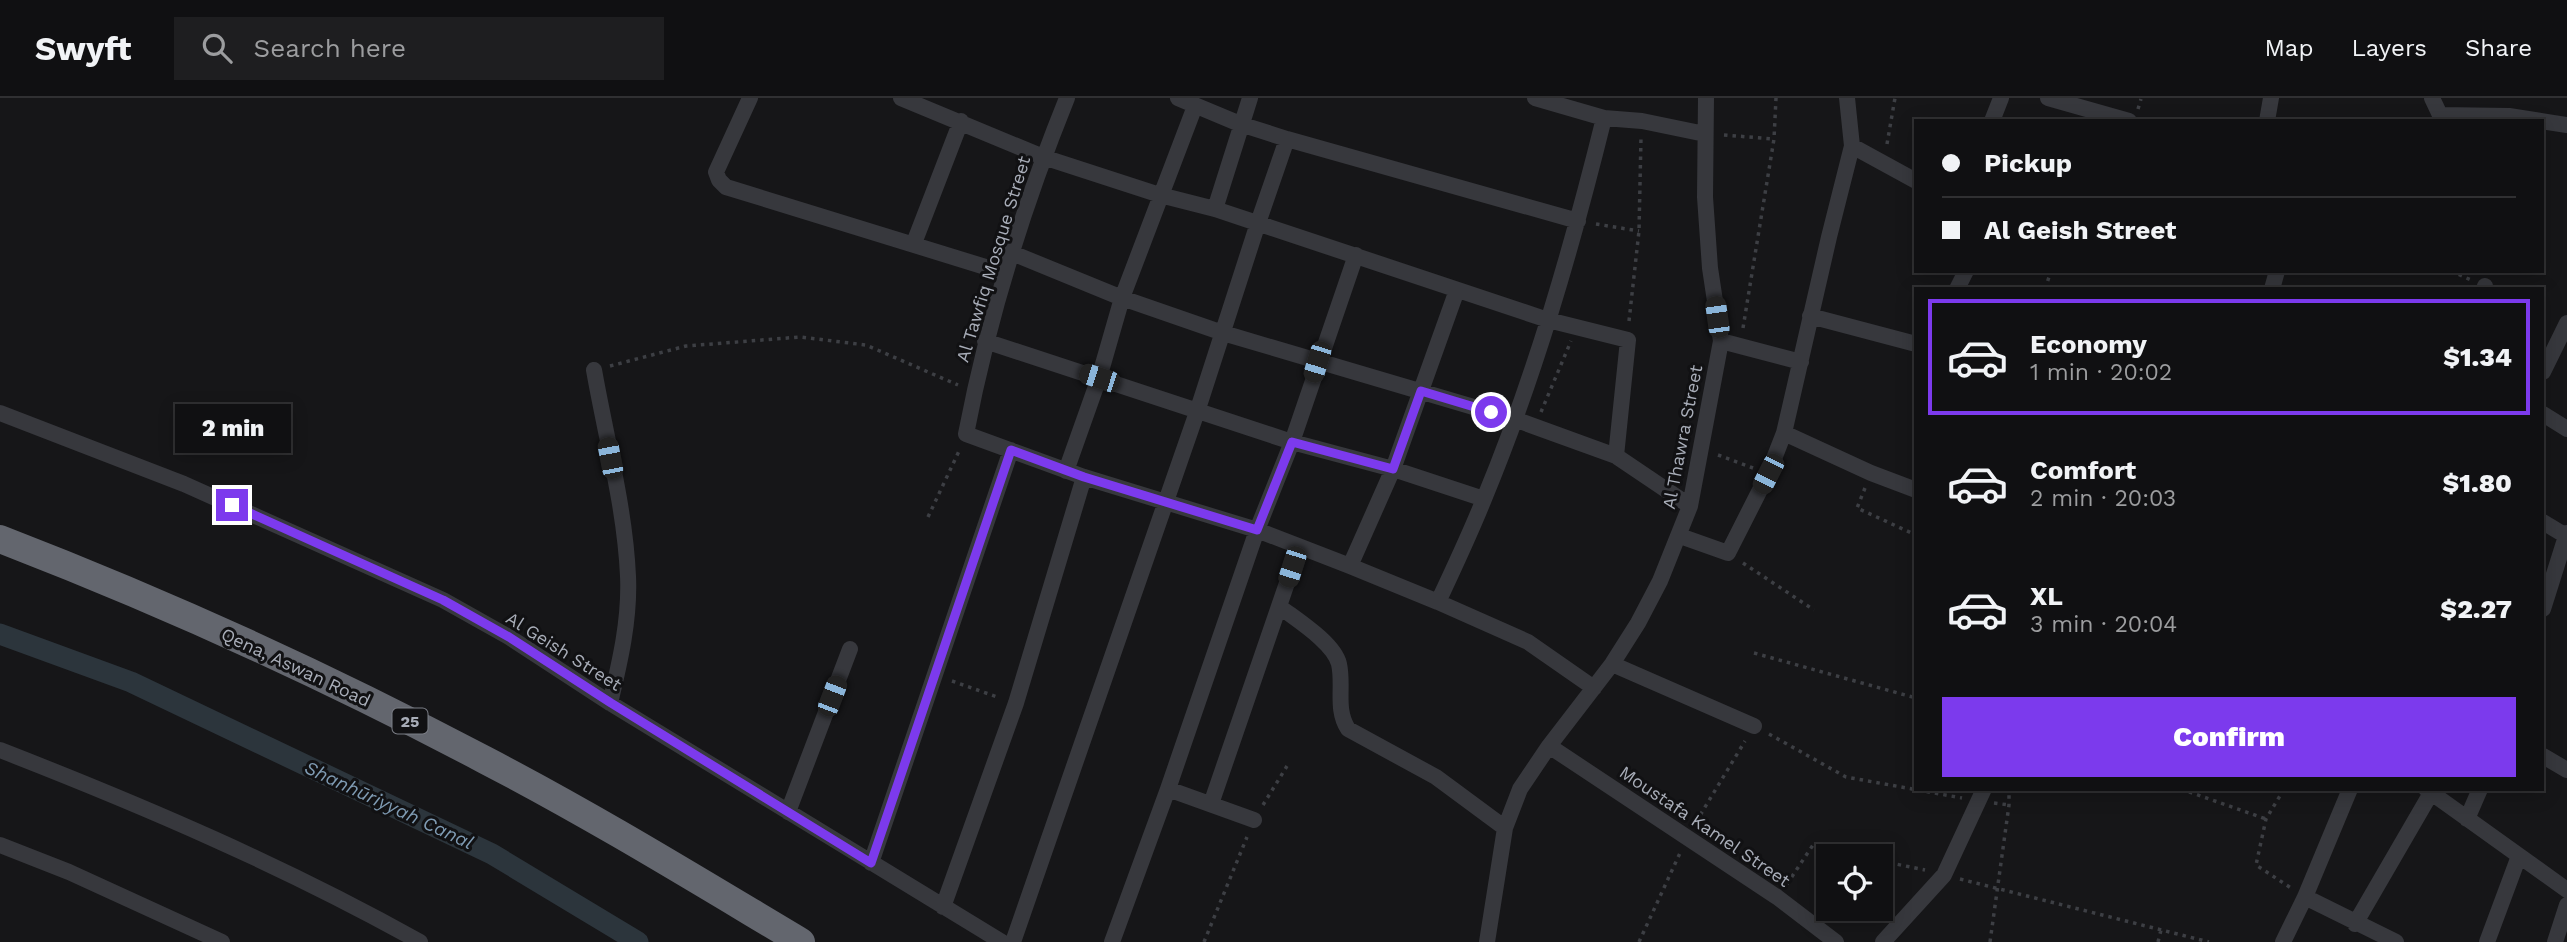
<!DOCTYPE html>
<html lang="en">
<head>
<meta charset="utf-8">
<style>
	body { margin:0; font-family:"Work Sans",sans-serif; background:#1e1e20; color:#f1f3f6; height:100vh; display:flex; flex-direction:column; font-size:26px; white-space:nowrap }
	* { box-sizing:border-box; margin:0 }
	p { font-size:23px; color:#9c9d9f }
	.icon { flex:none; width:38px; height:38px; fill:none; stroke:currentColor; stroke-width:2; stroke-linecap:round; stroke-linejoin:round }
	.map { position:relative; flex:1; overflow:hidden }
	.sheet { position:absolute; left:1914px; top:189px; width:630px; height:504px; display:flex; flex-direction:column; background:#101012; border-radius:0px; box-shadow:0 4px 18px #0003,0 0 0 2px #303032 }
	.sheet>* { flex:none }
	.hud { position:absolute; left:1914px; top:21px; width:630px; height:154px; border-radius:0px; box-shadow:0 4px 18px #0003,0 0 0 2px #303032; display:grid; align-content:center; height:154px; padding:0 28px; background:#101012 }
	.controls { position:absolute; left:1816px; top:746px; display:grid; gap:14px }
	.controls a { display:grid; place-items:center; width:77px; height:77px; border-radius:0px; background:#101012; box-shadow:0 4px 18px #0003,0 0 0 2px #303032; font-size:35px }
	.end { position:absolute; width:32px; height:32px; margin:-16px; border:9px solid #7c3aed; background:#fff; box-shadow:0 0 0 4px #fff }
	.from { border-radius:50% }
	.bubble { position:absolute; height:49px; border-radius:0px; background:#101012; box-shadow:0 4px 18px #0003,0 0 0 2px #303032; font-size:23px; font-weight:800; line-height:49px; text-align:center }
	.car { position:absolute; width:21px; height:42px; margin:-21px -10px; border-radius:9px; box-shadow:0 0 5px 2px #0007; background:linear-gradient(#222 24%,#8ab4d8 0 40%,#222 0 76%,#8ab4d8 0 86%,#222 0) }
	.hud b { display:flex; align-items:center; gap:24px; height:66px; font-size:26px }
	.hud b+b { border-top:2px solid #303032 }
	.hud i { width:18px; height:18px; background:#f1f3f6 }
	ul { padding:12px 0 0; list-style:none }
	li { display:flex; align-items:center; gap:21px; height:116px; margin:0 14px 10px; padding:0 14px; border:4px solid transparent; border-radius:0px }
	li div { flex:1 }
	li b { display:block; font-size:26px }
	li em { font-style:normal; font-weight:800 }
	li.on { border-color:#7c3aed }
	li>.icon { width:63px; height:63px; stroke-width:1.5 }
	.primary-button { display:flex; gap:14px; margin-top:auto; padding:14px 28px }
	.primary-button a { flex:1; height:80px; border-radius:0px; background:#7c3aed; color:#fff; font-size:28px; font-weight:800; line-height:80px; text-align:center }
	header { display:flex; align-items:center; gap:42px; box-sizing:border-box; height:98px; padding:0 35px; background:#101012; border-bottom:2px solid #303032 }
	header strong { font-size:33px }
	nav { display:flex; gap:38px; margin-inline-start:auto; font-size:24px }
	.search { width:490px; height:63px; background:#1e1e20; display:flex; align-items:center; gap:18px; box-sizing:border-box; padding:0 24px; border-radius:0px; color:#9c9d9f; font-size:26px }
	.map>svg:first-child { display:block }
	.lines { fill:none; stroke-linecap:round; stroke-linejoin:round }
	.canal { stroke:#2c353c; stroke-width:21 }
	.path { stroke:#3d3f44; stroke-width:3.5; stroke-dasharray:3.5 5; stroke-linecap:butt }
	.street { stroke:#37383d; stroke-width:16 }
	.highway { stroke:#63666e; stroke-width:28 }
	.route { stroke:#7c3aed; stroke-width:9 }
	.labels { text-anchor:middle; dominant-baseline:central; stroke-width:6; stroke-linejoin:round; paint-order:stroke }
	.shield { fill:#111113; stroke:#7b7e86; stroke-width:2 }
	.shield-label { font-size:16px; font-weight:bold; fill:#a8adb8 }
	.street-label { font-size:18px; fill:#a8adb8; stroke:#111113 }
	.water-label { font-size:19px; font-style:italic; fill:#7f9bb3; stroke:#111113 }
</style>
</head>
<body>
<header>
<strong>Swyft</strong>
<div class="search"><svg class="icon" aria-label="search" viewBox="0 0 24 24"><circle cx="10" cy="10" r="6"/><path d="M15 15l6 6"/></svg>Search here</div>
<nav><a>Map</a><a>Layers</a><a>Share</a></nav>
</header>
<div class="map">
<svg width="2567" height="844" viewBox="0 0 2567 844">
	<rect width="100%" height="100%" fill="#161618"/>
	<g class="lines">
		<path class="canal" d="M0 536 131 584 492 756 638 844"/>
		<path class="path" d="M2138 11 2141 1
			M1724 37 1774 41
			M1887 46 1895 0
			M1596 126 1639 133
			M2451 173 2471 182
			M2045 191 2051 173
			M1629 223 1639 133 1641 39
			M1743 230 1774 41 1776 0
			M610 268 686 248 800 239 866 247 958 287
			M1541 314 1571 243
			M1718 357 1753 370
			M1865 390 1857 410 1916 437
			M928 419 960 351
			M1743 465 1814 512
			M1754 555 1916 600
			M952 583 1000 600
			M1769 636 1846 679 1962 700
			M2181 691 2266 721
			M2284 691 2266 721 2256 767 2291 790
			M1994 705 2009 707
			M1263 707 1287 668
			M1696 724 1745 643
			M1881 763 1925 772
			M1960 781 2209 844
			M1787 786 1813 747 1860 758
			M1204 844 1247 739
			M1639 844 1680 755
			M1990 844 2009 707V691
			M2158 844 2161 832"/>
		<path class="street" d="M750 0 716 74 719 82 726 89 1005 175
			M901 0 1043 59 1160 97 1215 111 1548 222 1628 242 1616 358
			M1067 0C1023 109 988 221 966 336L1084 379 1257 432 1350 468 1438 504 1528 544 1594 590
			M1178 0 1240 26 1287 41 1578 123
			M1535 0 1604 20 1642 23 1705 36
			M2048 0 2129 23
			M2432 0 2440 17 2509 18 2567 27
			M1992 23 2001 0
			M2267 23 2271 0
			M1852 48 1916 83
			M1215 111 1250 0
			M914 145 961 23
			M1012 155 1122 200 1223 235 1514 321 1616 358 1690 408
			M1957 191 1966 173
			M2272 191 2277 173
			M2484 191 2485 188
			M1810 218 1916 246
			M985 243 1292 344 1393 371 1484 401
			M1721 243 1801 264
			M594 272C606 340 625 410 628 478 630 521 620 564 610 605
			M2543 274 2567 225
			M0 315 184 386 443 502 509 539 610 605 1002 844
			M2543 316 2567 331
			M1784 335 1871 375 1916 392
			M1066 373 1099 280 1122 200 1195 8
			M2543 424 2566 438
			M1680 438 1728 455 1768 376 1784 335 1829 139 1852 48 1847 0
			M1350 468 1393 371 1457 192
			M1438 504C1454 470 1470 436 1484 401 1535 278 1572 149 1604 20
			M1280 509C1297 522 1334 545 1339 566 1344 588 1335 611 1348 631L1436 679 1505 730
			M2543 511 2567 435
			M1612 566 1754 628
			M1549 648 1777 799 1836 844
			M0 652C144 708 286 769 420 844
			M2543 658 2567 672
			M1168 691 1254 722
			M2426 691 2567 792
			M1211 706 1299 450
			M788 714 850 551
			M2467 721 2480 691
			M0 747 69 774 222 844
			M871 765 1011 352
			M2305 799 2396 844
			M943 809 1016 605 1084 379
			M2355 826 2431 695
			M1013 844 1197 314 1258 125 1287 41
			M1112 844 1168 691 1257 432 1292 344 1356 157
			M1487 844 1505 730 1520 691 1549 648 1612 566 1638 525 1660 483 1690 408 1721 243 1710 170 1705 99 1706 0
			M1883 844 1944 777 1984 691
			M2283 844 2305 799 2350 691
			M2487 844 2519 758
			M2555 844 2567 807"/>
		<path class="highway" d="M0 441C166 505 328 579 485 662 593 718 697 782 801 844"/>
	</g>
	<g class="lines">
		<path class="route" d="M232 407 443 502 509 539 611 605 871 765 1011 352 1084 379 1257 432 1292 344 1393 371 1421 293 1491 314"/>
	</g>
	<g class="labels">
		<rect class="shield" x="392.5" y="610.5" width="35" height="25" rx="5"/>
		<g class="shield-label">
			<text x="410" y="623">25</text>
		</g>
		<g class="street-label">
			<text transform="translate(993 161) rotate(-73)">Al Tawfiq Mosque Street</text>
			<text transform="translate(1682 339) rotate(-79)">Al Thawra Street</text>
			<text transform="translate(564 553) rotate(32)">Al Geish Street</text>
			<text transform="translate(296 569) rotate(25)">Qena, Aswan Road</text>
			<text transform="translate(1705 728) rotate(34)">Moustafa Kamel Street</text>
		</g>
		<g class="water-label">
			<text transform="translate(389 707) rotate(25)">Shanhūriyyah Canal</text>
		</g>
	</g>
</svg>
<div class="controls">
<a><svg class="icon" aria-label="locate" viewBox="0 0 24 24"><circle cx="12" cy="12" r="6"/><path d="M12 2v4M12 18v4M2 12h4M18 12h4"/></svg></a>
</div>
<i class="end from" style="left:1491px;top:314px"></i>
<i class="end" style="left:232px;top:407px"></i>
<div class="bubble" style="left:175px;top:306px;width:116px">2 min</div>
<i class="car" style="left:1717px;top:219px;rotate:352deg"></i>
<i class="car" style="left:1317px;top:264px;rotate:197deg"></i>
<i class="car" style="left:1099px;top:280px;rotate:288deg"></i>
<i class="car" style="left:610px;top:360px;rotate:349deg"></i>
<i class="car" style="left:1768px;top:376px;rotate:207deg"></i>
<i class="car" style="left:1292px;top:469px;rotate:198deg"></i>
<i class="car" style="left:832px;top:598px;rotate:21deg"></i>
<div class="hud">
<b><i class="from"></i>Pickup</b>
<b><i></i>Al Geish Street</b>
</div>
<section class="sheet">
<ul>
<li class="on"><svg class="icon" aria-label="car" viewBox="0 0 24 24"><path d="M5 17H2v-5l4-1 3-4h7l3 4 3 1v5h-3M9 17h6M6 11h13"/><circle cx="7" cy="17" r="2"/><circle cx="17" cy="17" r="2"/></svg><div><b>Economy</b><p>1 min · 20:02</p></div><em>$1.34</em></li>
<li><svg class="icon" aria-label="car" viewBox="0 0 24 24"><path d="M5 17H2v-5l4-1 3-4h7l3 4 3 1v5h-3M9 17h6M6 11h13"/><circle cx="7" cy="17" r="2"/><circle cx="17" cy="17" r="2"/></svg><div><b>Comfort</b><p>2 min · 20:03</p></div><em>$1.80</em></li>
<li><svg class="icon" aria-label="car" viewBox="0 0 24 24"><path d="M5 17H2v-5l4-1 3-4h7l3 4 3 1v5h-3M9 17h6M6 11h13"/><circle cx="7" cy="17" r="2"/><circle cx="17" cy="17" r="2"/></svg><div><b>XL</b><p>3 min · 20:04</p></div><em>$2.27</em></li>
</ul>
<div class="primary-button"><a>Confirm</a></div>
</section>
</div>
</body>
</html>
